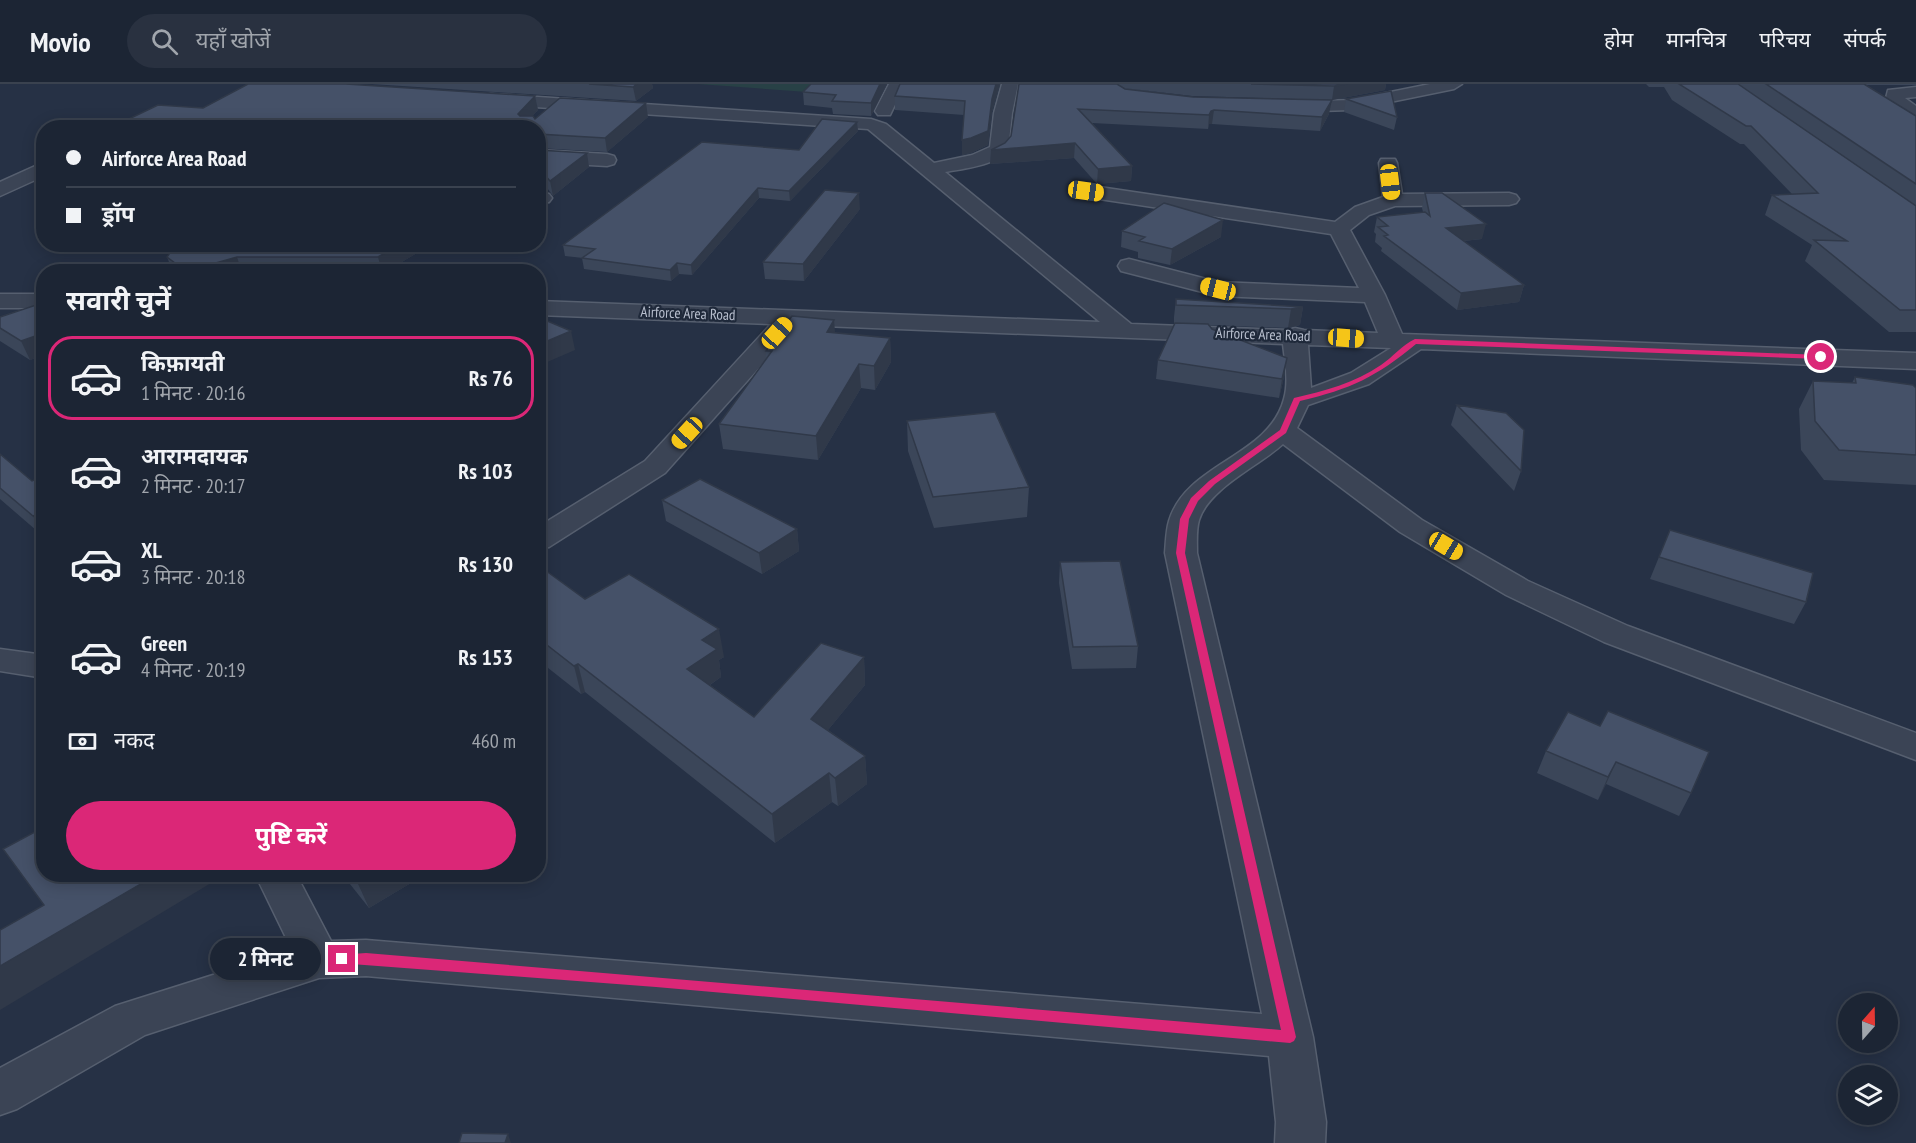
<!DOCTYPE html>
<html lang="hi">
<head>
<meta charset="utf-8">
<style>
	body { margin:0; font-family:"PT Sans Narrow","Noto Sans Devanagari",sans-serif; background:#293140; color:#f1f3f6; height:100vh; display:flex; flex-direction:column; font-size:22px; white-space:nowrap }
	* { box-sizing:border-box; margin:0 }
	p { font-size:20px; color:#a0a5ac }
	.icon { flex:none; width:33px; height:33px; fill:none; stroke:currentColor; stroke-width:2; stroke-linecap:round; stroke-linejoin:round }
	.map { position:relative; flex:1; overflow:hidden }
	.side { position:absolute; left:36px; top:180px; width:510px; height:618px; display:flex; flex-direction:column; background:#1c2534; border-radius:24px; box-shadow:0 3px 15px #0003,0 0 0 2px #3a424f }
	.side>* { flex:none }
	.guide { position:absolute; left:36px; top:36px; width:510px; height:132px; border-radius:24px; box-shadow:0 3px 15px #0003,0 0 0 2px #3a424f; display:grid; align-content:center; height:132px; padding:0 30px; background:#1c2534 }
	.needle { width:39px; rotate:20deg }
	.fabs { position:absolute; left:1838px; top:909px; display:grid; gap:12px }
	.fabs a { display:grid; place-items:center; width:60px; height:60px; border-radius:50%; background:#1c2534; box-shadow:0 3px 15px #0003,0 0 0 2px #3a424f; font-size:30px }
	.end { position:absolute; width:27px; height:27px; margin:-14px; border:8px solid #db2777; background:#fff; box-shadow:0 0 0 3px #fff }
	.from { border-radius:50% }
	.bubble { position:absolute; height:42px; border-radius:21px; background:#1c2534; box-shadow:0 3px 15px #0003,0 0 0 2px #3a424f; font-size:20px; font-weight:700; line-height:42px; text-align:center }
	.car { position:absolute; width:18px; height:36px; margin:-18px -9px; border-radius:8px; box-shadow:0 0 4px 2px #0007; background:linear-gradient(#f5c518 24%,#345 0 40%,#f5c518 0 76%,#345 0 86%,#f5c518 0) }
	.guide b { display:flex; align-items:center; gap:21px; height:57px; font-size:22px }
	.guide b+b { border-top:2px solid #3a424f }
	.guide i { width:15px; height:15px; background:#f1f3f6 }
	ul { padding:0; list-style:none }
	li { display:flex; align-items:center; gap:18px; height:84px; margin:0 12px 9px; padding:0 18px; border:3px solid transparent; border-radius:24px }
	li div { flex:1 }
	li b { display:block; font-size:22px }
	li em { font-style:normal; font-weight:700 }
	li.on { border-color:#db2777 }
	li>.icon { width:54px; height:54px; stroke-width:1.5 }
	h2 { padding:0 30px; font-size:27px; line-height:72px }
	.pay { display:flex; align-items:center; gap:15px; height:66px; padding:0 30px; font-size:22px }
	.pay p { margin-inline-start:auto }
	.button { display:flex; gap:12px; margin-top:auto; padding:12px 30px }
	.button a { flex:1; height:69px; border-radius:36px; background:#db2777; color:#fff; font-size:24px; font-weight:700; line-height:69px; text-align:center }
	header { display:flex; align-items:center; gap:36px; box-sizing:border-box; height:84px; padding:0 30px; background:#1c2534; border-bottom:2px solid #3a424f }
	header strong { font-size:28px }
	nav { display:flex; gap:33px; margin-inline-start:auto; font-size:21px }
	.search { width:420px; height:54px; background:#293140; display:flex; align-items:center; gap:15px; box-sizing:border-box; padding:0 21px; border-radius:33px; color:#a0a5ac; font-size:22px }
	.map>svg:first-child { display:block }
	.green { fill:#284146 }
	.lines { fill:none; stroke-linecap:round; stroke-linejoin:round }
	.minor-casing { stroke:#565f6f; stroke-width:3 }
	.minor { fill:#3b4455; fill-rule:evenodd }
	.wall { fill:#3b4659 }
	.shaded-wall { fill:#303949 }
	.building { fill:#455168; stroke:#303949; stroke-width:1.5 }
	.route { fill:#db2777 }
	.labels { text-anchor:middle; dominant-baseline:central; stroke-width:4.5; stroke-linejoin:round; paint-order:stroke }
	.far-street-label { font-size:15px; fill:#b8bfce; stroke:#1f293a }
</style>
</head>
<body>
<header>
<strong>Movio</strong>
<div class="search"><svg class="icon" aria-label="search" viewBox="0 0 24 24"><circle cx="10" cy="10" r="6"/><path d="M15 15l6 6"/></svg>यहाँ खोजें</div>
<nav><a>होम</a><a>मानचित्र</a><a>परिचय</a><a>संपर्क</a></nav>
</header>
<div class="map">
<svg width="1916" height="1059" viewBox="0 0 1916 1059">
	<rect width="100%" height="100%" fill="#263145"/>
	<path class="green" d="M698 0H813L807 8Z"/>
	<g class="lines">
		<g class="minor-casing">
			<path id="minor" d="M889 0H905L890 31H878L875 27Z
				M1002 0H1018L1012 29 1008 66C998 81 962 85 945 88L1131 240 1288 246 1295 244 1304 246 1378 249 1365 218 1218 212 1121 187 1118 182 1121 177 1129 175 1218 198 1359 204 1331 150 1086 113 1079 111 1076 107 1079 103 1086 101 1335 138 1355 123 1383 113 1379 79 1381 75H1395L1397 79 1402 110 1509 109 1516 111 1519 115 1516 119 1509 121 1395 122 1369 131 1350 146 1385 211 1402 250 1916 269V285L1421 265 1369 300 1308 321 1297 344 1422 436 1528 497 1628 542 1916 649V676L1604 558 1506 511 1400 448 1283 360C1259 382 1209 404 1199 436 1196 446 1197 458 1197 469L1313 953 1326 1038 1325 1059H1275L1276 1038 1269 972 366 892 319 894 145 951 17 1025 0 1031V984L115 922 292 866 255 790H296L331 857 366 856 1262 930 1165 469C1166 458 1166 447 1169 437 1186 379 1269 373 1284 315 1289 298 1285 278 1283 260L797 241 665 389 549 463 538 465V443L645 377 771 240 538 231V217L1100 238 868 45 491 20 483 15 485 11 491 10 871 35 886 40 934 79 972 71 990 63 994 29ZM1308 261 1391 264 1351 289 1311 304Z
				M1430 0H1462L1454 5 1351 26 1287 28 1281 27 1278 23 1281 19 1287 18 1351 16Z
				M1916 3V13L1905 14 1916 22V35L1910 34 1886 14 1888 6Z
				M538 66 607 70 614 72 616 76 614 80 607 82 538 78Z
				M44 78V92L0 112V98Z
				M538 108 549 110 552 114 549 118 538 120Z
				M0 210H44V224H0Z
				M0 565 44 571V594L0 587Z"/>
		</g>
		<use href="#minor" class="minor"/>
	</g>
	<path class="wall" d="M371 0H652L653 4 636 17Z
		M887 0 871 32 833 30 832 24 804 21 803 8Z
		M900 0H1000L992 28 988 61 971 69 962 71 964 31 895 26V12Z
		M1019 0H1386L1385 6 1332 16 1192 12 1124 4 1329 30 1320 47 1212 40H1209L1208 45 1092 39 1132 82 1131 97 1097 100 1074 74 990 80 991 66 1005 59 1011 52Z
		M1646 0H1916V1H1865L1916 32V248H1889L1805 177 1812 161 1765 131 1772 111 1792 110 1744 60H1740L1672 16 1664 3H1649Z
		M535 12 538 26 532 32 535 35 648 33 607 68 538 64V44H110L203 24Z
		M1346 15 1397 33 1394 46 1344 28Z
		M857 38 858 47 790 117 759 114 692 191 679 190 671 197 584 185 582 174H583L565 172 563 161 799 66Z
		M538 66 587 69 589 83 553 112 542 97 538 99Z
		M1425 109 1482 155 1464 157 1524 201 1519 218 1457 226 1381 167 1382 164 1375 158 1376 150 1374 148 1377 133 1423 128 1422 124Z
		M860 125 804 197 765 195 763 178Z
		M1122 147 1221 153 1170 181 1138 174V168L1121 163Z
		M432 160 385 188H173L167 173Z
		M1176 215 1303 223 1300 241 1288 244 1208 241 1212 245 1284 293 1279 314 1156 295 1158 276 1175 239H1174V233Z
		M44 226V271L30 276 0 257V233Z
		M835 249 890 254 891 278 875 306 861 304 818 376 723 365 719 340 766 275V267Z
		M1855 293 1916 304V401L1824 396 1801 366 1799 325 1813 297 1852 299Z
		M1457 321 1521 387 1514 407 1451 341Z
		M907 337 1029 403 1027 433 934 444 908 367Z
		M0 370 32 397 44 392V453L0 415Z
		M662 416 797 445 799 467 762 490 666 437Z
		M1670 446 1806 518 1794 540 1650 495Z
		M1060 478 1138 562 1136 584 1072 585 1059 499Z
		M538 481 585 515 724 573 719 576 721 593 710 601 754 633 864 573 865 601 828 646 865 672 867 700 838 722 832 718 775 759 585 608 581 610 538 576Z
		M1568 628 1691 709 1679 732 1606 700 1598 716 1537 689 1546 667Z
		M342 790H426L369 824Z"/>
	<path class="shaded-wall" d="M637 0H652L653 4 636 17 633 3Z
		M880 0H887L871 32V19Z
		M996 0H1000L992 28 988 61 971 69 962 71V56Z
		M1347 0H1386L1385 6 1332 16 1334 2Z
		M535 12 538 26 521 44 518 30Z
		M1332 16 1329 30 1320 47 1322 33Z
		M646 19 648 33 607 68 605 54Z
		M1214 26 1212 40H1209L1208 45 1209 31 1211 27Z
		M857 38 858 47 790 117 789 107Z
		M1075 59 1074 74 990 80 991 66Z
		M587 69 589 83 553 112 550 97Z
		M1132 82 1131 97 1097 100 1098 85Z
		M538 83 542 97 538 99Z
		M758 104 759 114 692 191 691 181Z
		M859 109 860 125 804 197 803 180Z
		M1223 136 1221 153 1170 181 1172 165Z
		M1486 140 1482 155 1442 159 1446 144Z
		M400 160H432L385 188H382L378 173Z
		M237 173 242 188H200L198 184Z
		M677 179 679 190 671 197 670 186Z
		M1524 201 1519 218 1457 226 1461 209Z
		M1303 223 1300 241 1288 244 1291 225Z
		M834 236 836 259 827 248Z
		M571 247 575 266 538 282V261Z
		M44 249V271L30 276 21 257Z
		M890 254 891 278 875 306 874 282Z
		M1287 274 1284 293 1279 314 1282 295Z
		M859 280 861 304 818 376 816 352Z
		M44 428V452L33 432Z
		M797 445 799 467 762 490 759 469Z
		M719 545 724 573 719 576 721 593 692 613 687 585 702 556Z
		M864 573 865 601 814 663 811 635Z
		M578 580 585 608 581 610 574 582Z
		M865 672 867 700 838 722 835 694Z
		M1616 678 1606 700 1598 716 1608 693Z
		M829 689 832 718 775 759 772 730Z
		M158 790H226L0 926V882Z
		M355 790H426L369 824 354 791Z
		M508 1050 511 1059H505Z"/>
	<path class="building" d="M248 0H346L535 12 518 30 520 32H533L535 35 560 14 646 19 605 54 538 50V44H373L340 41 336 44H110L158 21 203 24Z
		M589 0H637L633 3Z
		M811 0H880L871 19 832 17 836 11 803 8Z
		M900 0H996L992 15 988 47 971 54 962 56 965 17 895 12Z
		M1019 0H1117L1125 5 1193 13 1332 16 1322 33 1214 26 1211 27 1209 31 1078 25 1132 82 1098 85 1075 59 991 66 1005 59 1011 52Z
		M1251 0H1347L1334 2Z
		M1679 0H1738L1916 122V226H1900L1814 156 1847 157 1772 111 1818 109 1751 42H1746Z
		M1766 0H1864L1916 32V100Z
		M1391 7 1397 33 1346 15Z
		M822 35 857 38 789 107 758 104 691 181 677 179 670 186 582 174 595 165 563 161 702 58 799 66Z
		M538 66 587 69 550 97 538 83Z
		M825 106 859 109 803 180 763 178Z
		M1425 109H1442L1486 140 1446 144 1524 201 1461 209 1384 152 1388 151 1378 143 1388 142 1377 133 1425 128 1430 132Z
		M1164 119 1223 136 1172 165 1139 157 1145 153 1122 147Z
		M176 160H400L378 173H237L198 184 183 185 167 173Z
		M1176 215 1303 223 1291 225 1176 221Z
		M36 221 44 226V249L21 257 0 244V233Z
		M792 232 834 236 827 248 890 254 874 282 859 280 816 352 719 340 772 267H766Z
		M538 233 571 247 538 261Z
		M1175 239 1208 240 1212 245 1287 274 1282 295 1158 276Z
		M1855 293 1913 301 1916 304V371L1839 366 1815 337 1813 297 1856 299Z
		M1457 321 1506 329 1524 346 1521 387Z
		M995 328 1029 403 933 413 907 337Z
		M0 370 32 397 44 392V428L33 432 0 404Z
		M700 395 797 445 759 469 662 416Z
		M1670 446 1813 489 1806 518 1659 473Z
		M1120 477 1138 562 1073 563 1060 478Z
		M538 481 585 515 629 490 719 545 702 556 717 565 687 585 754 633 821 559 864 573 811 635 865 672 835 694 829 689 772 730 578 580 574 582 538 554Z
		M1608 627 1709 668 1691 709 1616 678 1608 693 1546 667 1568 628 1600 642Z
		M44 743V790H158L0 882V846L44 821 3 765Z
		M462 1049 508 1050 505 1059H459Z"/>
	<path class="route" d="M1415 255 1821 271 1824 273 1821 275 1416 260C1376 293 1351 305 1300 317L1286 349 1215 400 1198 417 1189 435 1185 469 1296 953 1294 957 1290 959 656 903 338 879 336 875 338 871 366 869 1281 946 1176 469 1180 435 1191 414 1209 397 1280 346 1294 314C1324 307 1355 299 1381 281 1393 273 1402 261 1415 255Z"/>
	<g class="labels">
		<g class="far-street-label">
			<text transform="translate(688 229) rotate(2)">Airforce Area Road</text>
			<text transform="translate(1263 250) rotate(2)">Airforce Area Road</text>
		</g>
	</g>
</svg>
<div class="fabs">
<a><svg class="needle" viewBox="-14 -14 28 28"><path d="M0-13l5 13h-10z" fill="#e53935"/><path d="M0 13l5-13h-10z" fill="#a0a5ac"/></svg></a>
<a><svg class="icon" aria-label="layers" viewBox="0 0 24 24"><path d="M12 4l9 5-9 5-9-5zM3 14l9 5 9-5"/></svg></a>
</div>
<i class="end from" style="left:1821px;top:273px"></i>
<i class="end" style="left:342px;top:875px"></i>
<div class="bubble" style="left:210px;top:854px;width:111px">2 मिनट</div>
<i class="car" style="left:1390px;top:98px;rotate:173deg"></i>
<i class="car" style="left:1086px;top:107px;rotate:98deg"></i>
<i class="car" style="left:1218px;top:205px;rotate:284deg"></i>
<i class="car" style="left:777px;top:249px;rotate:42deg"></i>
<i class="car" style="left:1346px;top:254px;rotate:94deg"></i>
<i class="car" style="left:687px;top:349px;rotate:223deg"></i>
<i class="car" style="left:1446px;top:462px;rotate:121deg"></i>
<div class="guide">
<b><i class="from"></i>Airforce Area Road</b>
<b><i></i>ड्रॉप</b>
</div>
<section class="side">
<h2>सवारी चुनें</h2>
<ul>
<li class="on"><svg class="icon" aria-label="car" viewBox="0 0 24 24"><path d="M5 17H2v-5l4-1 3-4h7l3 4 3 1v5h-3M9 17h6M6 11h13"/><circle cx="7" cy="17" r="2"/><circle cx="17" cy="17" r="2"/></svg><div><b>किफ़ायती</b><p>1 मिनट · 20:16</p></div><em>Rs 76</em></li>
<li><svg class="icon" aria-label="car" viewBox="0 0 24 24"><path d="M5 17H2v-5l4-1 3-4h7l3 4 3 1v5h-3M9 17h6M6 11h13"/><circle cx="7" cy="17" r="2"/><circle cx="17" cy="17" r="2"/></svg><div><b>आरामदायक</b><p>2 मिनट · 20:17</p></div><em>Rs 103</em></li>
<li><svg class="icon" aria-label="car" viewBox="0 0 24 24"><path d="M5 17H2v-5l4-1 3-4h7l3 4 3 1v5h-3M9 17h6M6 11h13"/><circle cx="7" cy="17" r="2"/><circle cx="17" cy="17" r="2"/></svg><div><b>XL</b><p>3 मिनट · 20:18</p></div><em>Rs 130</em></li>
<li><svg class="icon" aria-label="car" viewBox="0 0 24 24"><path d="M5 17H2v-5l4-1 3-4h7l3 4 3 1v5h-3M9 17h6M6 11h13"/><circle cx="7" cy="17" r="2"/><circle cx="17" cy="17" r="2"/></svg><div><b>Green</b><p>4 मिनट · 20:19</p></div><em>Rs 153</em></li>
</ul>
<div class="pay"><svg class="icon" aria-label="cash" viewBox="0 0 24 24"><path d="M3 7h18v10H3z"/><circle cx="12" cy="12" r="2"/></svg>नकद<p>460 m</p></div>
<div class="button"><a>पुष्टि करें</a></div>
</section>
</div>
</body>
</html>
